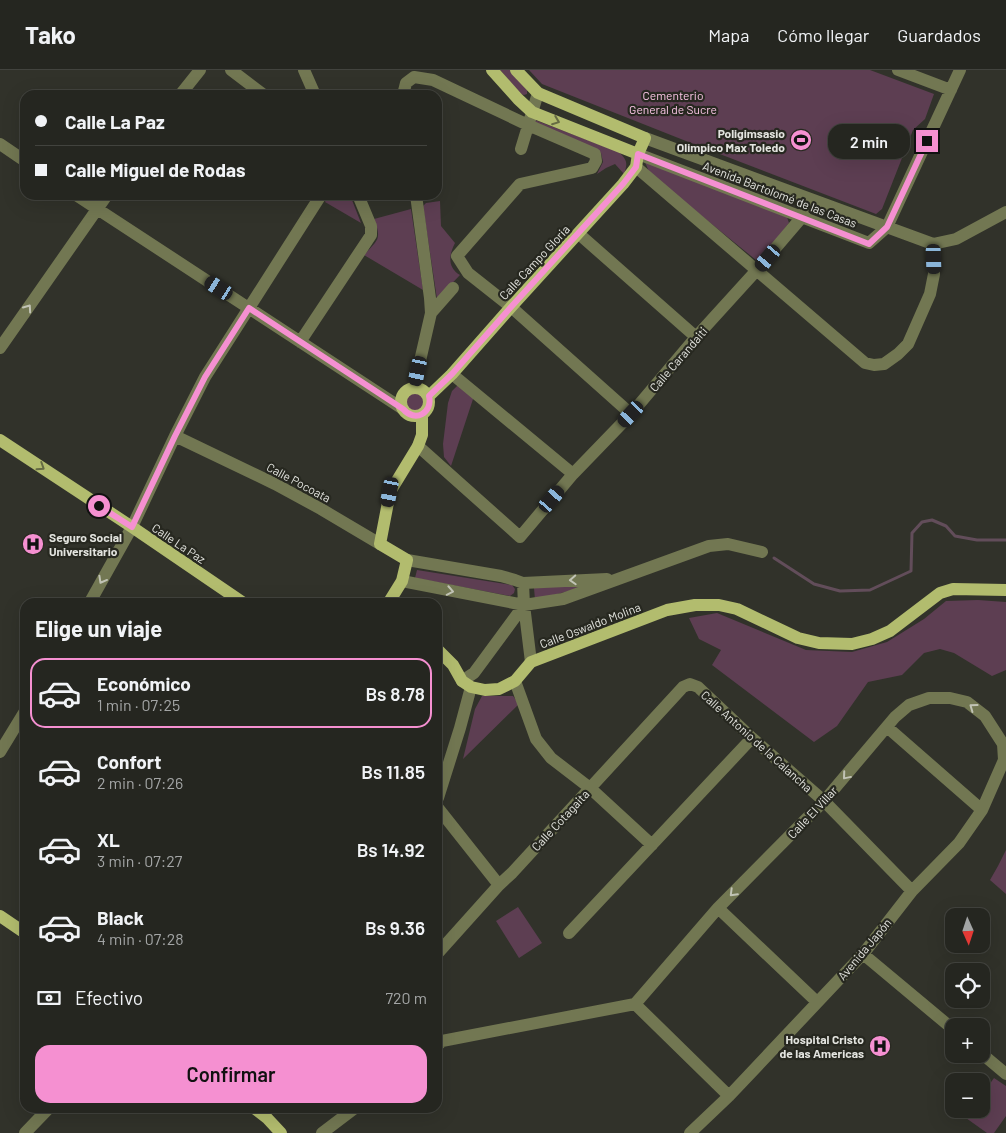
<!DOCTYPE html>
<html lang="es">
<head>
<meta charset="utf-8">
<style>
	body { margin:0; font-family:Barlow,sans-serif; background:#2d2e29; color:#f1f3f6; height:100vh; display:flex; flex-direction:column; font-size:19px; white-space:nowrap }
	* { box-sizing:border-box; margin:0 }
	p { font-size:16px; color:#a3a5a5 }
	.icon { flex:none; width:28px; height:28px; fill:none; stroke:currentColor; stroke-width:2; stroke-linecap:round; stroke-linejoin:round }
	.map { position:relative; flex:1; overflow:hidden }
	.panel { position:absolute; left:20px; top:528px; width:422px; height:515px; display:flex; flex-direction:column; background:#252620; border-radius:15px; box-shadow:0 5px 20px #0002,0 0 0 1px #42433e }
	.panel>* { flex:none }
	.top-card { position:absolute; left:20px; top:20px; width:422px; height:110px; border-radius:15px; box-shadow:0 5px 20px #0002,0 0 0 1px #42433e; display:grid; align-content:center; height:110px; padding:0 15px; background:#252620 }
	.needle { width:32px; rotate:177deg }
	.controls { position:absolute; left:945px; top:838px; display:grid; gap:10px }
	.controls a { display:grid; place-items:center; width:45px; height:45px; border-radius:10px; background:#252620; box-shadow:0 5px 20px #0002,0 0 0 1px #42433e; font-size:25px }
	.end { position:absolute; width:22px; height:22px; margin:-11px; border:6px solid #f590d1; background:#111; box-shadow:0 0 0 2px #111 }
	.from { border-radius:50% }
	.bubble { position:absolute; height:35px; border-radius:15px; background:#252620; box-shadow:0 5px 20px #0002,0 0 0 1px #42433e; font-size:16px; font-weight:600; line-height:35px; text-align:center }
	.car { position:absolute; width:15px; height:30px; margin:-15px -8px; border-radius:6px; box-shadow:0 0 4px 1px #0007; background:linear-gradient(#222 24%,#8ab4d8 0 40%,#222 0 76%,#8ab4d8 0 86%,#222 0) }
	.top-card b { display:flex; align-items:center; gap:18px; height:48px; font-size:19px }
	.top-card b+b { border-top:1px solid #42433e }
	.top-card i { width:12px; height:12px; background:#f1f3f6 }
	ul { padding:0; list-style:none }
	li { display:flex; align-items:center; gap:15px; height:70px; margin:0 10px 8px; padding:0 5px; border:2px solid transparent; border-radius:15px }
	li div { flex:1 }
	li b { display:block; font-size:19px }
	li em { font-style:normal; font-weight:600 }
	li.current { border-color:#f590d1 }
	li>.icon { width:45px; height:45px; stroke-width:1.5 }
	h2 { padding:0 15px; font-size:22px; line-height:60px }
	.pay { display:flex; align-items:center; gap:12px; height:55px; padding:0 15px; font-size:19px }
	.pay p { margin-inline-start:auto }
	.action { display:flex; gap:10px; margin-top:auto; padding:10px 15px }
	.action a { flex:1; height:58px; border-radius:15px; background:#f590d1; color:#111; font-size:20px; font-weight:600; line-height:58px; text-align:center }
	header { display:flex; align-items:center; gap:30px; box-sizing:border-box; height:70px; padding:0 25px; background:#252620; border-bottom:1px solid #42433e }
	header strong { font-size:24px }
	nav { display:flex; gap:28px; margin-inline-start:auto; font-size:18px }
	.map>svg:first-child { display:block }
	.green { fill:#5d3e52 }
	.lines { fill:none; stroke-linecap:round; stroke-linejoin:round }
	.stream { stroke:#624d5a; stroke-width:3 }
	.minor { stroke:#727752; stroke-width:12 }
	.major { stroke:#b2bc6e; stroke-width:12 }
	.oneway { stroke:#666b43 }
	.oneway2 { stroke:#c1c3b5 }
	.route { stroke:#f590d1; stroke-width:6 }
	.labels { text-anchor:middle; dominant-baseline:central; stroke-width:4.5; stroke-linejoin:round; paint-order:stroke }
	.park-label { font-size:12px; fill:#fbc6e6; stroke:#272820 }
	.poi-label { font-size:12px; font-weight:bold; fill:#e3e4df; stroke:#272820; text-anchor:end }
	.street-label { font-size:12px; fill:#e3e4df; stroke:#272820 }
</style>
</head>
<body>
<header>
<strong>Tako</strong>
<nav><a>Mapa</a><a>Cómo llegar</a><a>Guardados</a></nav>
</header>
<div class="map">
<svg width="1006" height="1063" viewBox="0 0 1006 1063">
	<rect width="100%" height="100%" fill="#31322a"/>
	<path class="green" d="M500 0H510L527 20V24L524 25 521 24Z
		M529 0H870L934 24 925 49 913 60 882 139 876 144 691 73 542 14Z
		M535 50 619 82C627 90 628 93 624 104L615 94 606 98 597 104 603 92 601 83 534 53Z
		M645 92 787 147 789 153 763 186 756 190 650 104Z
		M329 125H350L361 153 325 132Z
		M440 131 441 156 455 173C449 185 447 197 460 205L437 229 423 136 426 133Z
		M411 139 423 220 364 185C378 169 382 170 374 149Z
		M458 315 474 326 451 396 444 387 443 374 448 333 452 321Z
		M406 332a9 9 0 1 1 18 0a9 9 0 1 1-18 0Z
		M417 500 512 515 515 519 514 523 510 526 415 508Z
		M579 515 580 518 535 530 534 518Z
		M978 530 1006 532V600L992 606 954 583 940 579 924 583 902 605 868 612 837 656 814 672 712 595 721 580 699 569 689 548 717 543 806 580 852 582 887 572 924 549 946 531Z
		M482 626H513L519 634 463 689 475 639Z
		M1006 780V824L990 810 998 796Z
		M518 837 542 873 519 888 496 851Z
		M994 1008 1006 1016V1046L994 1063H987L966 1048 972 1039H981V1026Z"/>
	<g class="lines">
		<path class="stream" d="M774 488 814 514 840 521 870 520 911 501 912 463 922 452 932 450 946 456 955 466 977 470H1006"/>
		<path class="minor" d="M231 0 264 25
			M304 0 315 25
			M898 0 951 20
			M180 25 200 0
			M403 25 406 13 414 7 433 10 528 55 595 84 596 91 592 98 520 114 457 186 468 203 511 237 631 344
			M645 68 933 174 956 169 1006 142
			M0 74 25 91
			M521 79 538 23
			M638 84 869 173 887 157 960 0
			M636 97 865 293 874 295 884 294 898 284 908 274 930 224 934 204 933 174
			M76 125 403 339
			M579 164 696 267
			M431 243 453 218
			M300 272 371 165V156L358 125
			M0 278 107 125
			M452 304 573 404
			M414 317 431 243 430 228 416 125
			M175 366 275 414 321 439 380 474
			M418 376 520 467 573 404 631 344 696 267 756 201 802 147 810 129
			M407 490 501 506 515 510 523 513 607 509
			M402 511 524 535 563 529 709 476 728 474 762 482
			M523 513 524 535 531 592
			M90 532 132 457 175 366 205 307 321 125
			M462 611 474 603 524 535
			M515 611 536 669 551 688 590 718 652 775
			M887 657 982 740
			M0 682 25 641
			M438 728 460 658 471 617
			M438 738 499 815
			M718 838 817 932
			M569 863 752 668
			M438 883 499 815 512 803 683 617 690 614 698 617 752 668 824 731 912 821
			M863 884 954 960
			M635 934 718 838 824 731 895 647 909 635 929 628H950L967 632 985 646 1003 674 1004 690 982 740 959 773 912 821 863 884 729 1026 690 1063
			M635 934 729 1026
			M438 975 442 971 635 934
			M981 983 1006 1004
			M25 1063 49 1038
			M322 1063 355 1038"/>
		<path class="major" d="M492 0 518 29 532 42 638 84
			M401 332a14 14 0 1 1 28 0a14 14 0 1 1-28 0Z
			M429 326 452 304 511 237 623 114 636 97 638 84 645 68 538 23 516 0
			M0 370 132 457 242 532
			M389 532 402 511 407 490 380 474 390 422 418 376 422 365V345
			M438 580 453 595 462 611 471 617 485 620 499 619 515 611 531 592 667 540 695 535H719L737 539 798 568 819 573 852 574 872 569 890 561 940 523 953 519 1006 520
			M0 846 25 863
			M254 1038 267 1048 281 1063"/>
	</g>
	<defs><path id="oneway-chevron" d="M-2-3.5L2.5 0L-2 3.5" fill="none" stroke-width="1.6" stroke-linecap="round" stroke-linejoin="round" transform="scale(1.25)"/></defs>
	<g class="oneway">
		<use href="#oneway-chevron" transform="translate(556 51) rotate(21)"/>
		<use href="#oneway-chevron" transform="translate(41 397) rotate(33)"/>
	</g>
	<g class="oneway2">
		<use href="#oneway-chevron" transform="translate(28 238) rotate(-55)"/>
		<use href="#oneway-chevron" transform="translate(102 510) rotate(119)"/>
		<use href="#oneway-chevron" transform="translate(573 510) rotate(177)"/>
		<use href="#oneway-chevron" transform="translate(450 521) rotate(11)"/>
		<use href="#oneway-chevron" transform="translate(973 637) rotate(-144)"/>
		<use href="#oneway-chevron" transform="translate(846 706) rotate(130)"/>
		<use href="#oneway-chevron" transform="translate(733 823) rotate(135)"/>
	</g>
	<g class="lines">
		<path class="route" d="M99 436 132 457 175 366 205 307 249 238 403 339C415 353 433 343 429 326L452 304 511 237 623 114 636 97 638 84 869 174 887 157 927 71"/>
	</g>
	<defs>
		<g id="stadium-disc" transform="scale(1.125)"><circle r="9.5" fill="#f590d1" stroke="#272820"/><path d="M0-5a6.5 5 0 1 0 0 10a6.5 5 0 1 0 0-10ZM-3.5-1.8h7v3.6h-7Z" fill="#111"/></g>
		<g id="hospital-disc" transform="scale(1.125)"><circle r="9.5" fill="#f590d1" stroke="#272820"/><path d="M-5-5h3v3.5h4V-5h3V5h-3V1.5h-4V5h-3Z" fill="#111"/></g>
	</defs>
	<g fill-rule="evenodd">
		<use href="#stadium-disc" x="801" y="70"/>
		<use href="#hospital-disc" x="33" y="474"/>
		<use href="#hospital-disc" x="880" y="976"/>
	</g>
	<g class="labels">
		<g class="park-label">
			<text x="673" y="25">Cementerio<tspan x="673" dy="14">General de Sucre</tspan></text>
		</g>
		<g class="poi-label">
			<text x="785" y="63">Poligimsasio<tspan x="785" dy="14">Olimpico Max Toledo</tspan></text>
			<text x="49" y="467" text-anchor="start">Seguro Social<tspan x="49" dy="14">Universitario</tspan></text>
			<text x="864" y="969">Hospital Cristo<tspan x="864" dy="14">de las Americas</tspan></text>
		</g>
		<g class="street-label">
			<text transform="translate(780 124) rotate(21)">Avenida Bartolomé de las Casas</text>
			<text transform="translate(534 192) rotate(-47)">Calle Campo Gloria</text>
			<text transform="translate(678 289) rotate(-49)">Calle Carandaiti</text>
			<text transform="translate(299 412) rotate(28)">Calle Pocoata</text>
			<text transform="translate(179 473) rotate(34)">Calle La Paz</text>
			<text transform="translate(590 555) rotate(-21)">Calle Oswaldo Molina</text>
			<text transform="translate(757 671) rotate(42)">Calle Antonio de la Calancha</text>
			<text transform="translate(812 742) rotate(-47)">Calle El Villar</text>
			<text transform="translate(560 750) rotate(-47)">Calle Cotagaita</text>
			<text transform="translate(864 879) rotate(-50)">Avenida Japón</text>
		</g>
	</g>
</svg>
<div class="controls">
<a><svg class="needle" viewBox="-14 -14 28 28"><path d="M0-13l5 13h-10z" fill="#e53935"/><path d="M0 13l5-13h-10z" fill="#a3a5a5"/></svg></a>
<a><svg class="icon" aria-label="locate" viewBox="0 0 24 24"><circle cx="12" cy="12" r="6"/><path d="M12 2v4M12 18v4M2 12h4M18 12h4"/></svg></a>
<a>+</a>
<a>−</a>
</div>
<i class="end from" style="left:99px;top:436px"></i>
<i class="end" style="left:927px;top:71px"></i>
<div class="bubble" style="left:828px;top:54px;width:82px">2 min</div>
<i class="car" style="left:768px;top:188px;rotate:220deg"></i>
<i class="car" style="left:934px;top:189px;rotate:178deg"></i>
<i class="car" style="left:219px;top:218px;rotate:303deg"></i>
<i class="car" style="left:418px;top:301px;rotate:192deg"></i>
<i class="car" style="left:631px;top:344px;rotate:223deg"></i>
<i class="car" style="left:390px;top:422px;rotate:191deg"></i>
<i class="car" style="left:552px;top:429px;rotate:41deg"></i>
<div class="top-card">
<b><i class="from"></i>Calle La Paz</b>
<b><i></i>Calle Miguel de Rodas</b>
</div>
<section class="panel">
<h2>Elige un viaje</h2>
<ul>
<li class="current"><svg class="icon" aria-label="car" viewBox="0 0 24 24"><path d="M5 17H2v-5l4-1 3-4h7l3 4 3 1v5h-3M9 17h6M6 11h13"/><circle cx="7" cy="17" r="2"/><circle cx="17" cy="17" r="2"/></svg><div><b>Económico</b><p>1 min · 07:25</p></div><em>Bs 8.78</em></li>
<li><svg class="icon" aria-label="car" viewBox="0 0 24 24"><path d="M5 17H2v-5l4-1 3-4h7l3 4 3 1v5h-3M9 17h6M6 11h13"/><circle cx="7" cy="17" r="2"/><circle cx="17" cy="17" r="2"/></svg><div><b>Confort</b><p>2 min · 07:26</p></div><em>Bs 11.85</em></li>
<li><svg class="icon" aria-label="car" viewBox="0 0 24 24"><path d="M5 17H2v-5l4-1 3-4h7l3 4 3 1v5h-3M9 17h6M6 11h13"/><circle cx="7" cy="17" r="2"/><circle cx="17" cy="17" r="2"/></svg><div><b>XL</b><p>3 min · 07:27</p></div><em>Bs 14.92</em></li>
<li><svg class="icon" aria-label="car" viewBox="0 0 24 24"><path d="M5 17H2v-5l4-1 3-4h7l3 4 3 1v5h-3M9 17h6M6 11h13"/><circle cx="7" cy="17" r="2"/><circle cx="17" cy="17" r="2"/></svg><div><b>Black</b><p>4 min · 07:28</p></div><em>Bs 9.36</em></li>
</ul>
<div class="pay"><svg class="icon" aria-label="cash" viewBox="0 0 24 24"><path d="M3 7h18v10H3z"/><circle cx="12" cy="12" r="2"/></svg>Efectivo<p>720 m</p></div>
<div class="action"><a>Confirmar</a></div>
</section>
</div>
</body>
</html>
